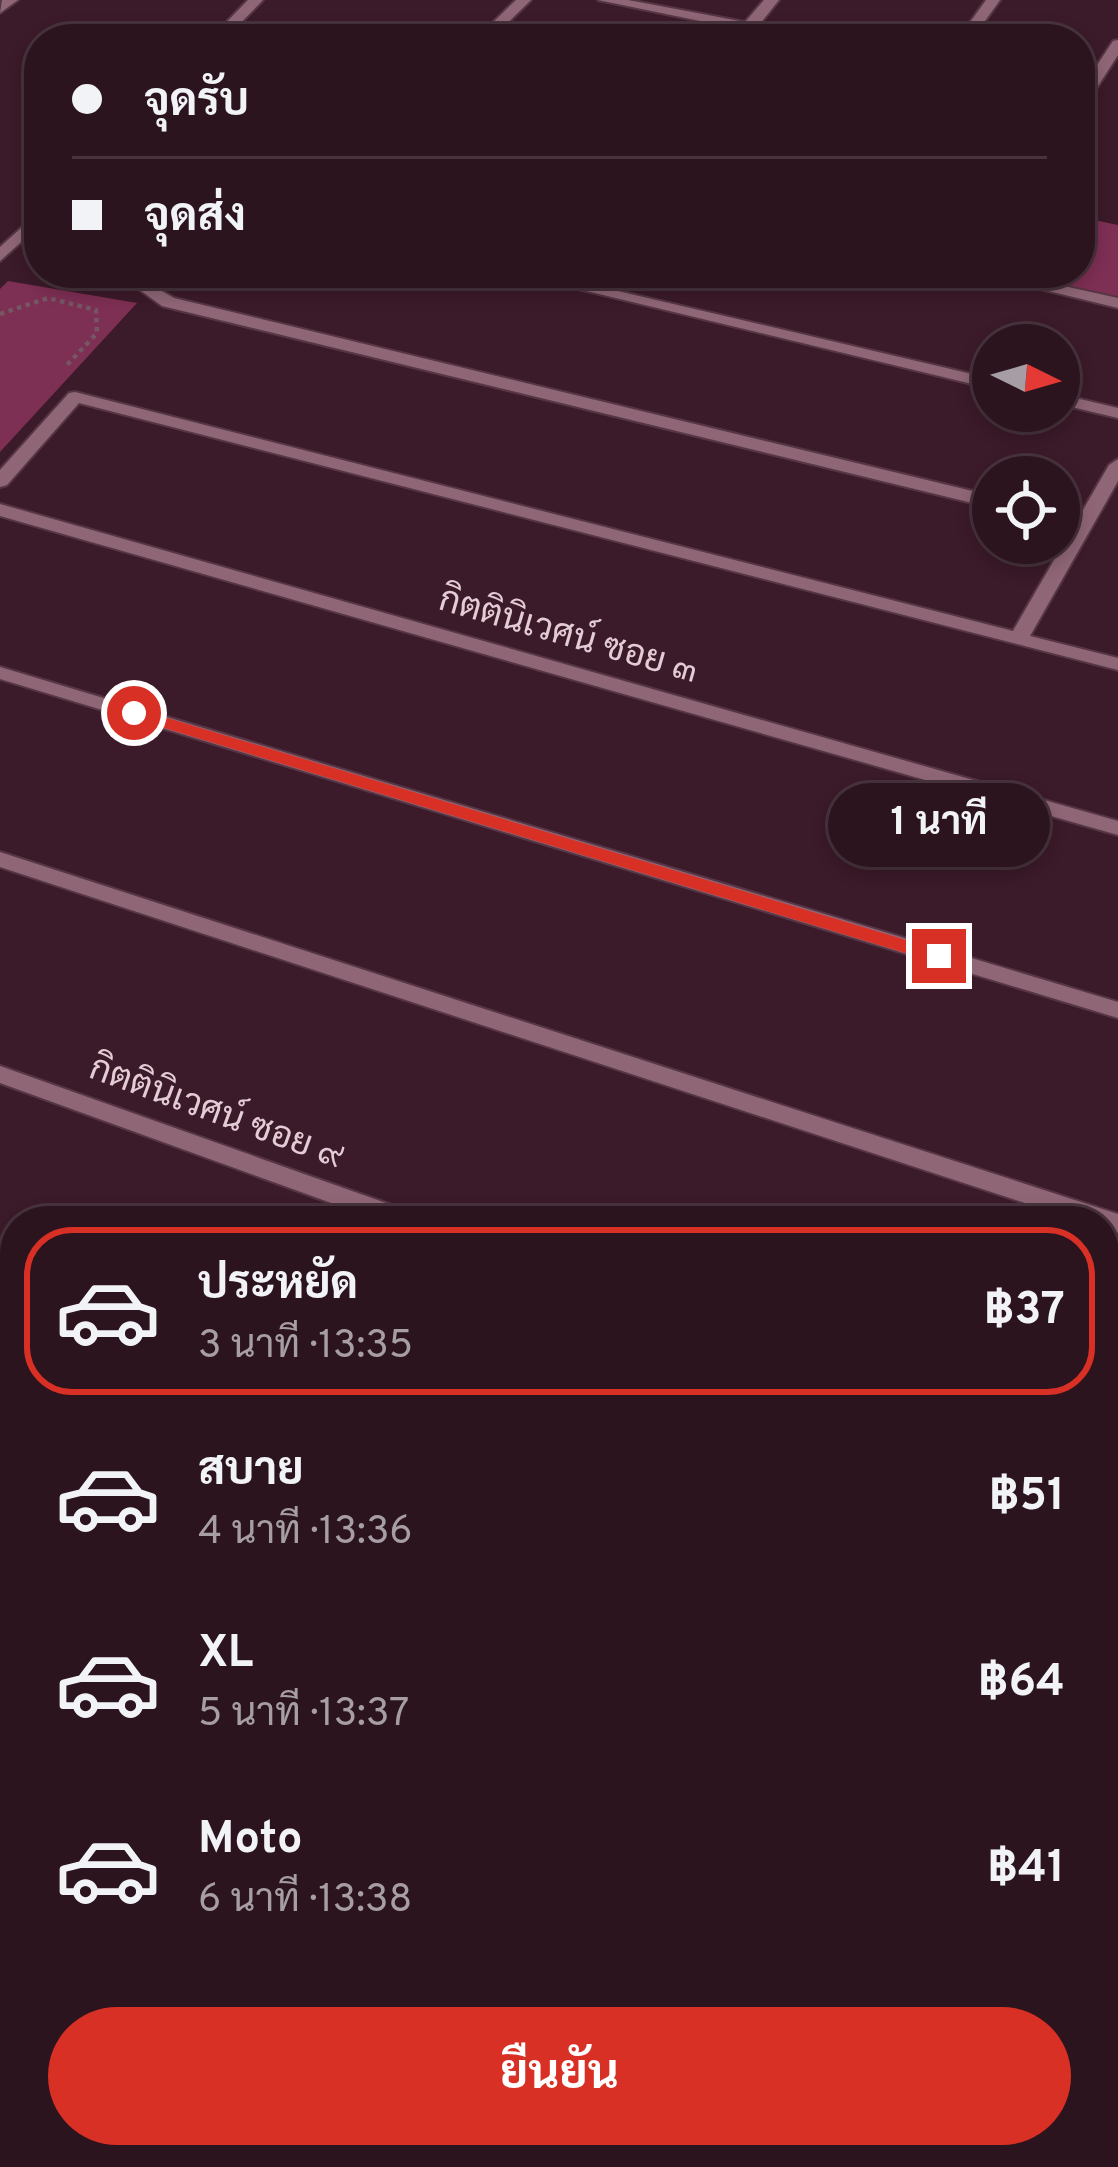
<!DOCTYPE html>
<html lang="th">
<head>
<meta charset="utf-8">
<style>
	body { margin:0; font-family:Overpass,Sarabun,sans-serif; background:#341d28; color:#f1f3f6; height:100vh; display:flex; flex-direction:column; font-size:45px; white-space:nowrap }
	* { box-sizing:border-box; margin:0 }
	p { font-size:39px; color:#a69ea4 }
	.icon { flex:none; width:66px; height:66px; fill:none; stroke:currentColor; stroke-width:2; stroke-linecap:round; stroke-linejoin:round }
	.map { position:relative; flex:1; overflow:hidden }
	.panel { position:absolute; left:0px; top:1206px; width:1119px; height:963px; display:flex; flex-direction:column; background:#2c141f; border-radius:48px 48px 0 0; box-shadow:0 6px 18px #0003,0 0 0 3px #48333d }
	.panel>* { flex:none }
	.guide { position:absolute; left:24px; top:24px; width:1071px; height:264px; border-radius:48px; box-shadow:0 6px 18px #0003,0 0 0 3px #48333d; display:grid; align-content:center; height:264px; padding:0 48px; background:#2c141f }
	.needle { width:78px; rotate:95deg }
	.buttons { position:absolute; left:972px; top:324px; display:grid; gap:24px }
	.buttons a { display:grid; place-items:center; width:108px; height:108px; border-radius:50%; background:#2c141f; box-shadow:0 6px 18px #0003,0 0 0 3px #48333d; font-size:60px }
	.end { position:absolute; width:54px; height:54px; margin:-27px; border:15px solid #d93025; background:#fff; box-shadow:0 0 0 6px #fff }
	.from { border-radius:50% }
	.bubble { position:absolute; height:84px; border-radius:42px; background:#2c141f; box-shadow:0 6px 18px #0003,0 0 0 3px #48333d; font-size:39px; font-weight:700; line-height:84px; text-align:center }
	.guide b { display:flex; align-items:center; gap:42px; height:114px; font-size:45px }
	.guide b+b { border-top:3px solid #48333d }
	.guide i { width:30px; height:30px; background:#f1f3f6 }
	ul { padding:21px 0 0; list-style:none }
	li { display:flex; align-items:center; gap:36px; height:168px; margin:0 24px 18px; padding:0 24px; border:6px solid transparent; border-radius:48px }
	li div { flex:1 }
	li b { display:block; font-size:45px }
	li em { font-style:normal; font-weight:700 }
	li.active { border-color:#d93025 }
	li>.icon { width:108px; height:108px; stroke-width:1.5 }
	.primary-button { display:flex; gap:24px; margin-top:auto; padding:24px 48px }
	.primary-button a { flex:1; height:138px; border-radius:72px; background:#d93025; color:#fff; font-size:48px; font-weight:700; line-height:138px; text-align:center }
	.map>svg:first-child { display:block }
	.green { fill:#7e2f54 }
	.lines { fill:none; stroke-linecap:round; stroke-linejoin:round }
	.minor-casing { stroke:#563645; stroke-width:4 }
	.path { stroke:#755764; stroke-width:4.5; stroke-dasharray:4.5 4.5; stroke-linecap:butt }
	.minor { fill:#8f6676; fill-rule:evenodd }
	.route { fill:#d93025 }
	.labels { text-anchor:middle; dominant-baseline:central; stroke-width:12; stroke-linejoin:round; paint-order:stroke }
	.street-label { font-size:36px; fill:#e4ccd5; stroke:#3b1a29 }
</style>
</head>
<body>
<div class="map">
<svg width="1118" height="2167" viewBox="0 0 1118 2167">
	<rect width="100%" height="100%" fill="#3b1a29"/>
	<path class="green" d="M1080 217 1118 225V298L1007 273H1080Z
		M8 281 137 303 0 452V289Z"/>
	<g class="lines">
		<g class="minor-casing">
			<path id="minor" d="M2 0H18L0 13Z
				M248 0H263L225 39H210Z
				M516 0H531L491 39H476Z
				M598 0H628L745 22 764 0H779L759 25 820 39H790L752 32 741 39 735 35 739 29Z
				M986 0H1000L972 39H958Z
				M1118 40V55L1085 106 1080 108V91L1113 41Z
				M39 212V226L0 261V247Z
				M149 273H166L155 287 174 298 993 496V508L162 306 137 288Z
				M512 273H541L993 379V389Z
				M975 273H1005L1118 298V308Z
				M75 392 1013 631 1109 465 1118 459V481L1030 636 1118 658V670L79 403 7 485 0 487V470L69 393Z
				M1059 394 1118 408V418L1059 404Z
				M0 504 1118 821V835L0 516Z
				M0 667 1118 1002V1018L0 679Z
				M0 852 1118 1214V1233L1104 1229V1221H1080L0 867Z
				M0 1066 417 1214 421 1221H381L0 1083Z
				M0 1334 15 1339V1360L0 1355Z
				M1104 1460 1118 1465V1487L1104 1482Z
				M0 1634 15 1640V1667L0 1661Z
				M1104 1767 1118 1773V1801L1104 1795Z
				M0 2046 15 2052V2085L0 2079Z
				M1104 2111 1118 2117V2151L1104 2145Z
				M170 2154H223L230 2167H177Z"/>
		</g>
		<path class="path" d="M0 314 48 298 96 310 97 333 66 366"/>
		<use href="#minor" class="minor"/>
	</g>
	<path class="route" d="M134 708 946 952 948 956 932 961 128 717 126 713Z"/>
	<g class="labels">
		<g class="street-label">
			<text transform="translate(568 637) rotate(16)">กิตตินิเวศน์ ซอย ๓</text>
			<text transform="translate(216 1114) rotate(20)">กิตตินิเวศน์ ซอย ๙</text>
		</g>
	</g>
</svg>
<div class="buttons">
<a><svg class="needle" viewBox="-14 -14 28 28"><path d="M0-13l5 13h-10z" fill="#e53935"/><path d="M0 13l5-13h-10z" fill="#a69ea4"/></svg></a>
<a><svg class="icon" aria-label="locate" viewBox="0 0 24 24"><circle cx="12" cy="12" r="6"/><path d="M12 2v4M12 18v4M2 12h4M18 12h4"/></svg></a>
</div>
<i class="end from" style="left:134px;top:713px"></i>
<i class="end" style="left:939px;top:956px"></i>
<div class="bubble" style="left:828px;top:783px;width:222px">1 นาที</div>
<div class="guide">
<b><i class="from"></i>จุดรับ</b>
<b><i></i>จุดส่ง</b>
</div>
<section class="panel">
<ul>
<li class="active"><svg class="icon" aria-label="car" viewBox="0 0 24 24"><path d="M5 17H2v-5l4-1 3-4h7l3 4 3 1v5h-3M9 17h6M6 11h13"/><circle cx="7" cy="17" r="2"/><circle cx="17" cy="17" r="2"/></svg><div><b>ประหยัด</b><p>3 นาที · 13:35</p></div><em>฿37</em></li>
<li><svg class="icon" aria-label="car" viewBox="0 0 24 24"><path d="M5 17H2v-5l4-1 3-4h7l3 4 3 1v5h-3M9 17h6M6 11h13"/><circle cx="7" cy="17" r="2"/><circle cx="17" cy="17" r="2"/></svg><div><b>สบาย</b><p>4 นาที · 13:36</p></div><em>฿51</em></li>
<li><svg class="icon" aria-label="car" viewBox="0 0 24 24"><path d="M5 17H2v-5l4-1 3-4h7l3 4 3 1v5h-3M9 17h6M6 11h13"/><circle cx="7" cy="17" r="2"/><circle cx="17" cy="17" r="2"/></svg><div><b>XL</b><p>5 นาที · 13:37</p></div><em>฿64</em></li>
<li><svg class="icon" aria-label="car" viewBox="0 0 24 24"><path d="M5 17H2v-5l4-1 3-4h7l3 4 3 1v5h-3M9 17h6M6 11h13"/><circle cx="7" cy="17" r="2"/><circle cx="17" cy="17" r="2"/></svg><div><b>Moto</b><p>6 นาที · 13:38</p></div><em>฿41</em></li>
</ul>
<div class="primary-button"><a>ยืนยัน</a></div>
</section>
</div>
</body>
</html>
